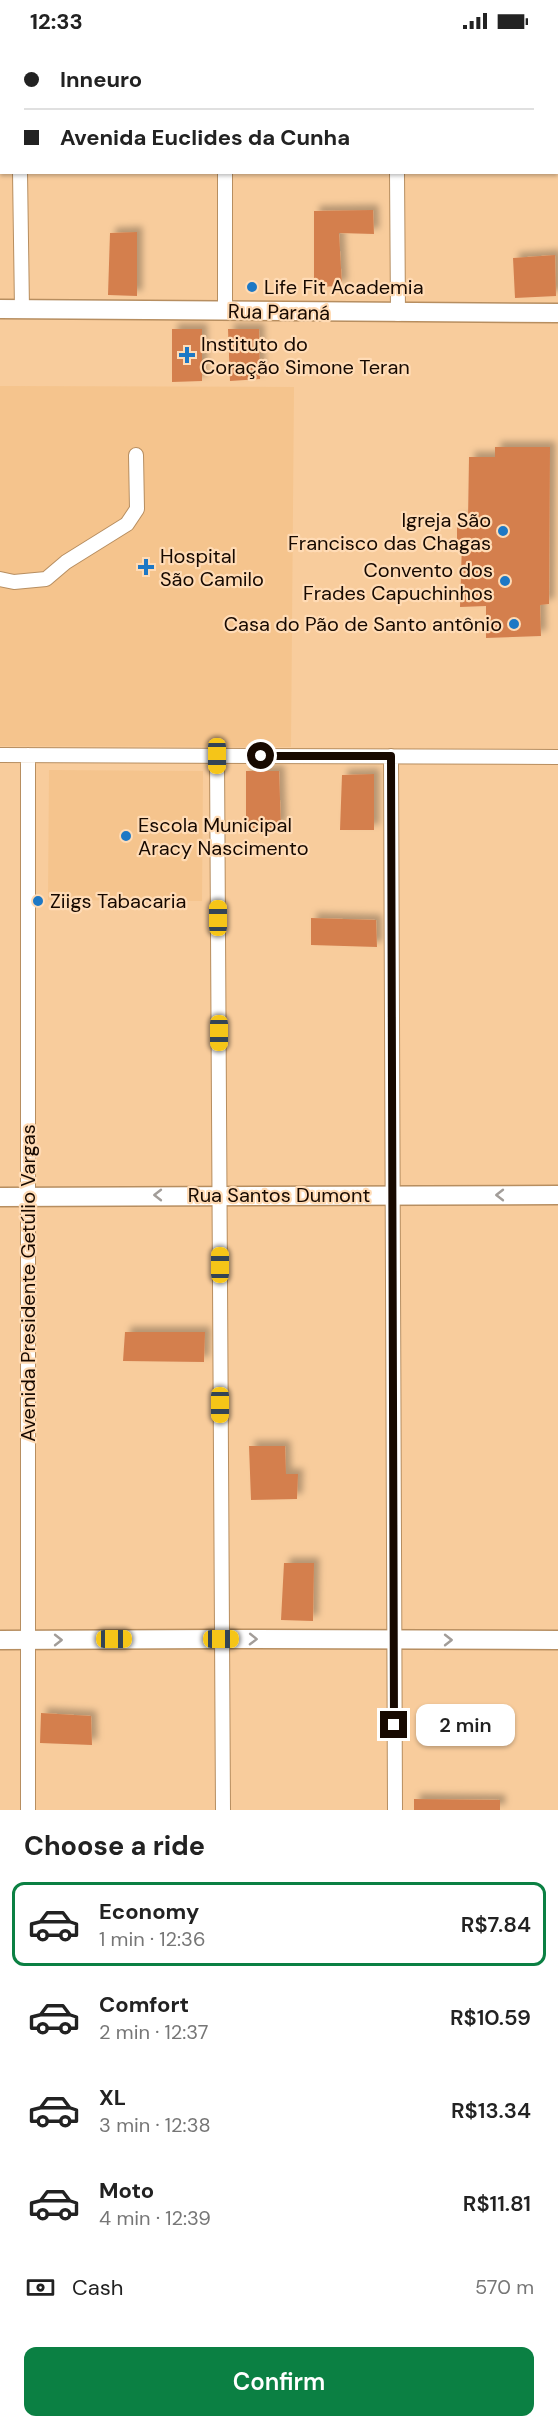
<!DOCTYPE html>
<html lang="en">
<head>
<meta charset="utf-8">
<style>
	body { margin:0; font-family:"DM Sans",sans-serif; background:#f2f2f2; color:#222; height:100vh; display:flex; flex-direction:column; font-size:22px; white-space:nowrap }
	* { box-sizing:border-box; margin:0 }
	p { font-size:20px; color:#767676 }
	.icon { flex:none; width:33px; height:33px; fill:none; stroke:currentColor; stroke-width:2; stroke-linecap:round; stroke-linejoin:round }
	.map { position:relative; height:1768px; overflow:hidden }
	.sheet { display:flex; flex-direction:column; background:#fff; flex:1 }
	.sheet>* { flex:none }
	.top-card { position:absolute; left:0px; top:0px; width:558px; height:132px; box-shadow:0 2px 4px #0004; display:grid; align-content:center; height:132px; padding:0 24px; background:#fff }
	.end { position:absolute; width:27px; height:27px; margin:-14px; border:8px solid #170900; background:#fff; box-shadow:0 0 0 3px #fff }
	.from { border-radius:50% }
	.bubble { position:absolute; height:42px; border-radius:12px; background:#fff; box-shadow:0 2px 4px #0004; font-size:20px; font-weight:600; line-height:42px; text-align:center }
	.car { position:absolute; width:18px; height:36px; margin:-18px -9px; border-radius:8px; box-shadow:0 0 4px 2px #0007; background:linear-gradient(#f5c518 24%,#345 0 40%,#f5c518 0 76%,#345 0 86%,#f5c518 0) }
	.top-card b { display:flex; align-items:center; gap:21px; height:57px; font-size:22px }
	.top-card b+b { border-top:2px solid #e0e0e0 }
	.top-card i { width:15px; height:15px; background:#222 }
	ul { padding:0; list-style:none }
	li { display:flex; align-items:center; gap:18px; height:84px; margin:0 12px 9px; padding:0 12px; border:3px solid transparent; border-radius:12px }
	li div { flex:1 }
	li b { display:block; font-size:22px }
	li em { font-style:normal; font-weight:600 }
	li.on { border-color:#0b8043 }
	li>.icon { width:54px; height:54px; stroke-width:1.5 }
	h2 { padding:0 24px; font-size:27px; line-height:72px }
	.pay { display:flex; align-items:center; gap:15px; height:66px; padding:0 24px; font-size:22px }
	.pay p { margin-inline-start:auto }
	.button { display:flex; gap:12px; margin-top:auto; padding:12px 24px }
	.button a { flex:1; height:69px; border-radius:12px; background:#0b8043; color:#fff; font-size:24px; font-weight:600; line-height:69px; text-align:center }
	.status { display:flex; justify-content:space-between; align-items:center; height:42px; padding:0 30px; background:#fff; direction:ltr }
	.status svg { height:16px; fill:currentColor }
	.map>svg:first-child { display:block }
	.built { fill:#f5c48d }
	.building { fill:#d47f4e; filter:url(#shadow) }
	.lines { fill:none; stroke-linecap:round; stroke-linejoin:round }
	.minor-casing { stroke:#b78e60; stroke-width:16 }
	.major-casing { stroke:#b78e60; stroke-width:21 }
	.minor { stroke:#fff; stroke-width:14 }
	.major { stroke:#fff; stroke-width:18 }
	.oneway { stroke:#a29d99 }
	.route { stroke:#170900; stroke-width:8 }
	.poi-dot { fill:#1d78c5; stroke:#ffdbb5; stroke-width:2 }
	.labels { text-anchor:middle; dominant-baseline:central; stroke-width:4.5; stroke-linejoin:round; paint-order:stroke }
	.poi-label { font-size:20px; fill:#170900; stroke:#ffdbb5; text-anchor:start }
	.street-label { font-size:20px; fill:#170900; stroke:#ffdbb5 }
</style>
</head>
<body>
<div class="status"><b>12:33</b><svg viewBox="0 0 49 12"><path d="M0 12V9h3v3zM5 12V6h3v6zM10 12V3h3v9zM15 12V0h3v12zM26 1h20v11H26zM47 4h2v5h-2z"/></svg></div>
<div class="map">
<svg width="558" height="1768" viewBox="0 0 558 1768">
	<defs>
		<filter id="shadow"><feDropShadow dx="5.5" dy="-5.5" stdDeviation="3" flood-color="#0004"/></filter>
	</defs>
	<rect width="100%" height="100%" fill="#f8cc9c"/>
	<path class="built" d="M0 344 294 345 291 705 0 704Z
		M49 728 203 729 202 859 48 858Z"/>
	<path class="building" d="M373 168 374 192 339 191 342 244 314 245V169Z
		M137 190V254L108 253 110 191Z
		M555 213 556 254 515 256 513 216Z
		M172 287H202V339L172 340Z
		M228 287H259L260 337 230 339Z
		M495 405H550L549 562 540 563 541 594 486 596V564L460 565 462 500H457V478H468L469 415H495Z
		M246 729H279L281 786H246Z
		M374 732V788H340L342 733Z
		M311 876 376 878 377 905 311 903Z
		M125 1290H205L204 1320 123 1319Z
		M249 1404H285L286 1432H298L297 1457 251 1458Z
		M284 1521H314L313 1579 281 1578Z
		M41 1671 91 1674 92 1703 40 1701Z
		M414 1757 500 1758V1768H414Z"/>
	<g class="lines">
		<g class="minor-casing">
			<path id="minor" d="M18 0V2
				M396 0V2
				M225 2V0
				M20 130 22 267
				M397 130 398 272
				M225 270V130
				M0 537 14 540 46 537 66 520 127 482 137 467 136 413
				M0 713 558 715
				M217 714 223 1768
				M391 714 395 1768
				M28 1768V713"/>
		</g>
		<g class="major-casing">
			<path id="major" d="M0 267 558 271
				M0 1155 558 1153
				M0 1598 221 1597 558 1598"/>
		</g>
		<use href="#minor" class="minor"/>
		<use href="#major" class="major"/>
	</g>
	<defs><path id="oneway-chevron" d="M-2-3.5L2.5 0L-2 3.5" fill="none" stroke-width="1.6" stroke-linecap="round" stroke-linejoin="round" transform="scale(1.5)"/></defs>
	<g class="oneway">
		<use href="#oneway-chevron" transform="translate(158 1153) rotate(180)"/>
		<use href="#oneway-chevron" transform="translate(500 1153) rotate(-180)"/>
		<use href="#oneway-chevron" transform="translate(253 1597) rotate(1)"/>
		<use href="#oneway-chevron" transform="translate(58 1598)"/>
		<use href="#oneway-chevron" transform="translate(448 1598)"/>
	</g>
	<g class="lines">
		<path class="route" d="M261 714H391L394 1683"/>
	</g>
	<g class="poi-dot">
		<circle cx="252" cy="245" r="6"/>
		<path d="M184 304h6v6h6v6h-6v6h-6v-6h-6v-6h6z"/>
		<circle cx="503" cy="489" r="6"/>
		<path d="M143 516h6v6h6v6h-6v6h-6v-6h-6v-6h6z"/>
		<circle cx="505" cy="539" r="6"/>
		<circle cx="514" cy="582" r="6"/>
		<circle cx="126" cy="794" r="6"/>
		<circle cx="38" cy="859" r="6"/>
	</g>
	<g class="labels">
		<g class="poi-label">
			<text x="264" y="245">Life Fit Academia</text>
			<text x="201" y="302">Instituto do<tspan x="201" dy="23">Coração Simone Teran</tspan></text>
			<text x="491" y="478" text-anchor="end">Igreja São<tspan x="491" dy="23">Francisco das Chagas</tspan></text>
			<text x="160" y="514">Hospital<tspan x="160" dy="23">São Camilo</tspan></text>
			<text x="493" y="528" text-anchor="end">Convento dos<tspan x="493" dy="23">Frades Capuchinhos</tspan></text>
			<text x="502" y="582" text-anchor="end">Casa do Pão de Santo antônio</text>
			<text x="138" y="783">Escola Municipal<tspan x="138" dy="23">Aracy Nascimento</tspan></text>
			<text x="50" y="859">Ziigs Tabacaria</text>
		</g>
		<g class="street-label">
			<text transform="translate(279 270) rotate(1)">Rua Paraná</text>
			<text x="279" y="1153">Rua Santos Dumont</text>
			<text transform="translate(28 1241) rotate(-90)">Avenida Presidente Getúlio Vargas</text>
		</g>
	</g>
</svg>
<i class="end from" style="left:261px;top:714px"></i>
<i class="end" style="left:394px;top:1683px"></i>
<div class="bubble" style="left:416px;top:1662px;width:99px">2 min</div>
<i class="car" style="left:217px;top:714px;rotate:180deg"></i>
<i class="car" style="left:218px;top:876px;rotate:0deg"></i>
<i class="car" style="left:219px;top:991px;rotate:180deg"></i>
<i class="car" style="left:220px;top:1223px;rotate:0deg"></i>
<i class="car" style="left:220px;top:1363px;rotate:180deg"></i>
<i class="car" style="left:114px;top:1597px;rotate:90deg"></i>
<i class="car" style="left:221px;top:1597px;rotate:90deg"></i>
<div class="top-card">
<b><i class="from"></i>Inneuro</b>
<b><i></i>Avenida Euclides da Cunha</b>
</div>
</div>
<section class="sheet">
<h2>Choose a ride</h2>
<ul>
<li class="on"><svg class="icon" aria-label="car" viewBox="0 0 24 24"><path d="M5 17H2v-5l4-1 3-4h7l3 4 3 1v5h-3M9 17h6M6 11h13"/><circle cx="7" cy="17" r="2"/><circle cx="17" cy="17" r="2"/></svg><div><b>Economy</b><p>1 min · 12:36</p></div><em>R$7.84</em></li>
<li><svg class="icon" aria-label="car" viewBox="0 0 24 24"><path d="M5 17H2v-5l4-1 3-4h7l3 4 3 1v5h-3M9 17h6M6 11h13"/><circle cx="7" cy="17" r="2"/><circle cx="17" cy="17" r="2"/></svg><div><b>Comfort</b><p>2 min · 12:37</p></div><em>R$10.59</em></li>
<li><svg class="icon" aria-label="car" viewBox="0 0 24 24"><path d="M5 17H2v-5l4-1 3-4h7l3 4 3 1v5h-3M9 17h6M6 11h13"/><circle cx="7" cy="17" r="2"/><circle cx="17" cy="17" r="2"/></svg><div><b>XL</b><p>3 min · 12:38</p></div><em>R$13.34</em></li>
<li><svg class="icon" aria-label="car" viewBox="0 0 24 24"><path d="M5 17H2v-5l4-1 3-4h7l3 4 3 1v5h-3M9 17h6M6 11h13"/><circle cx="7" cy="17" r="2"/><circle cx="17" cy="17" r="2"/></svg><div><b>Moto</b><p>4 min · 12:39</p></div><em>R$11.81</em></li>
</ul>
<div class="pay"><svg class="icon" aria-label="cash" viewBox="0 0 24 24"><path d="M3 7h18v10H3z"/><circle cx="12" cy="12" r="2"/></svg>Cash<p>570 m</p></div>
<div class="button"><a>Confirm</a></div>
</section>
</body>
</html>
